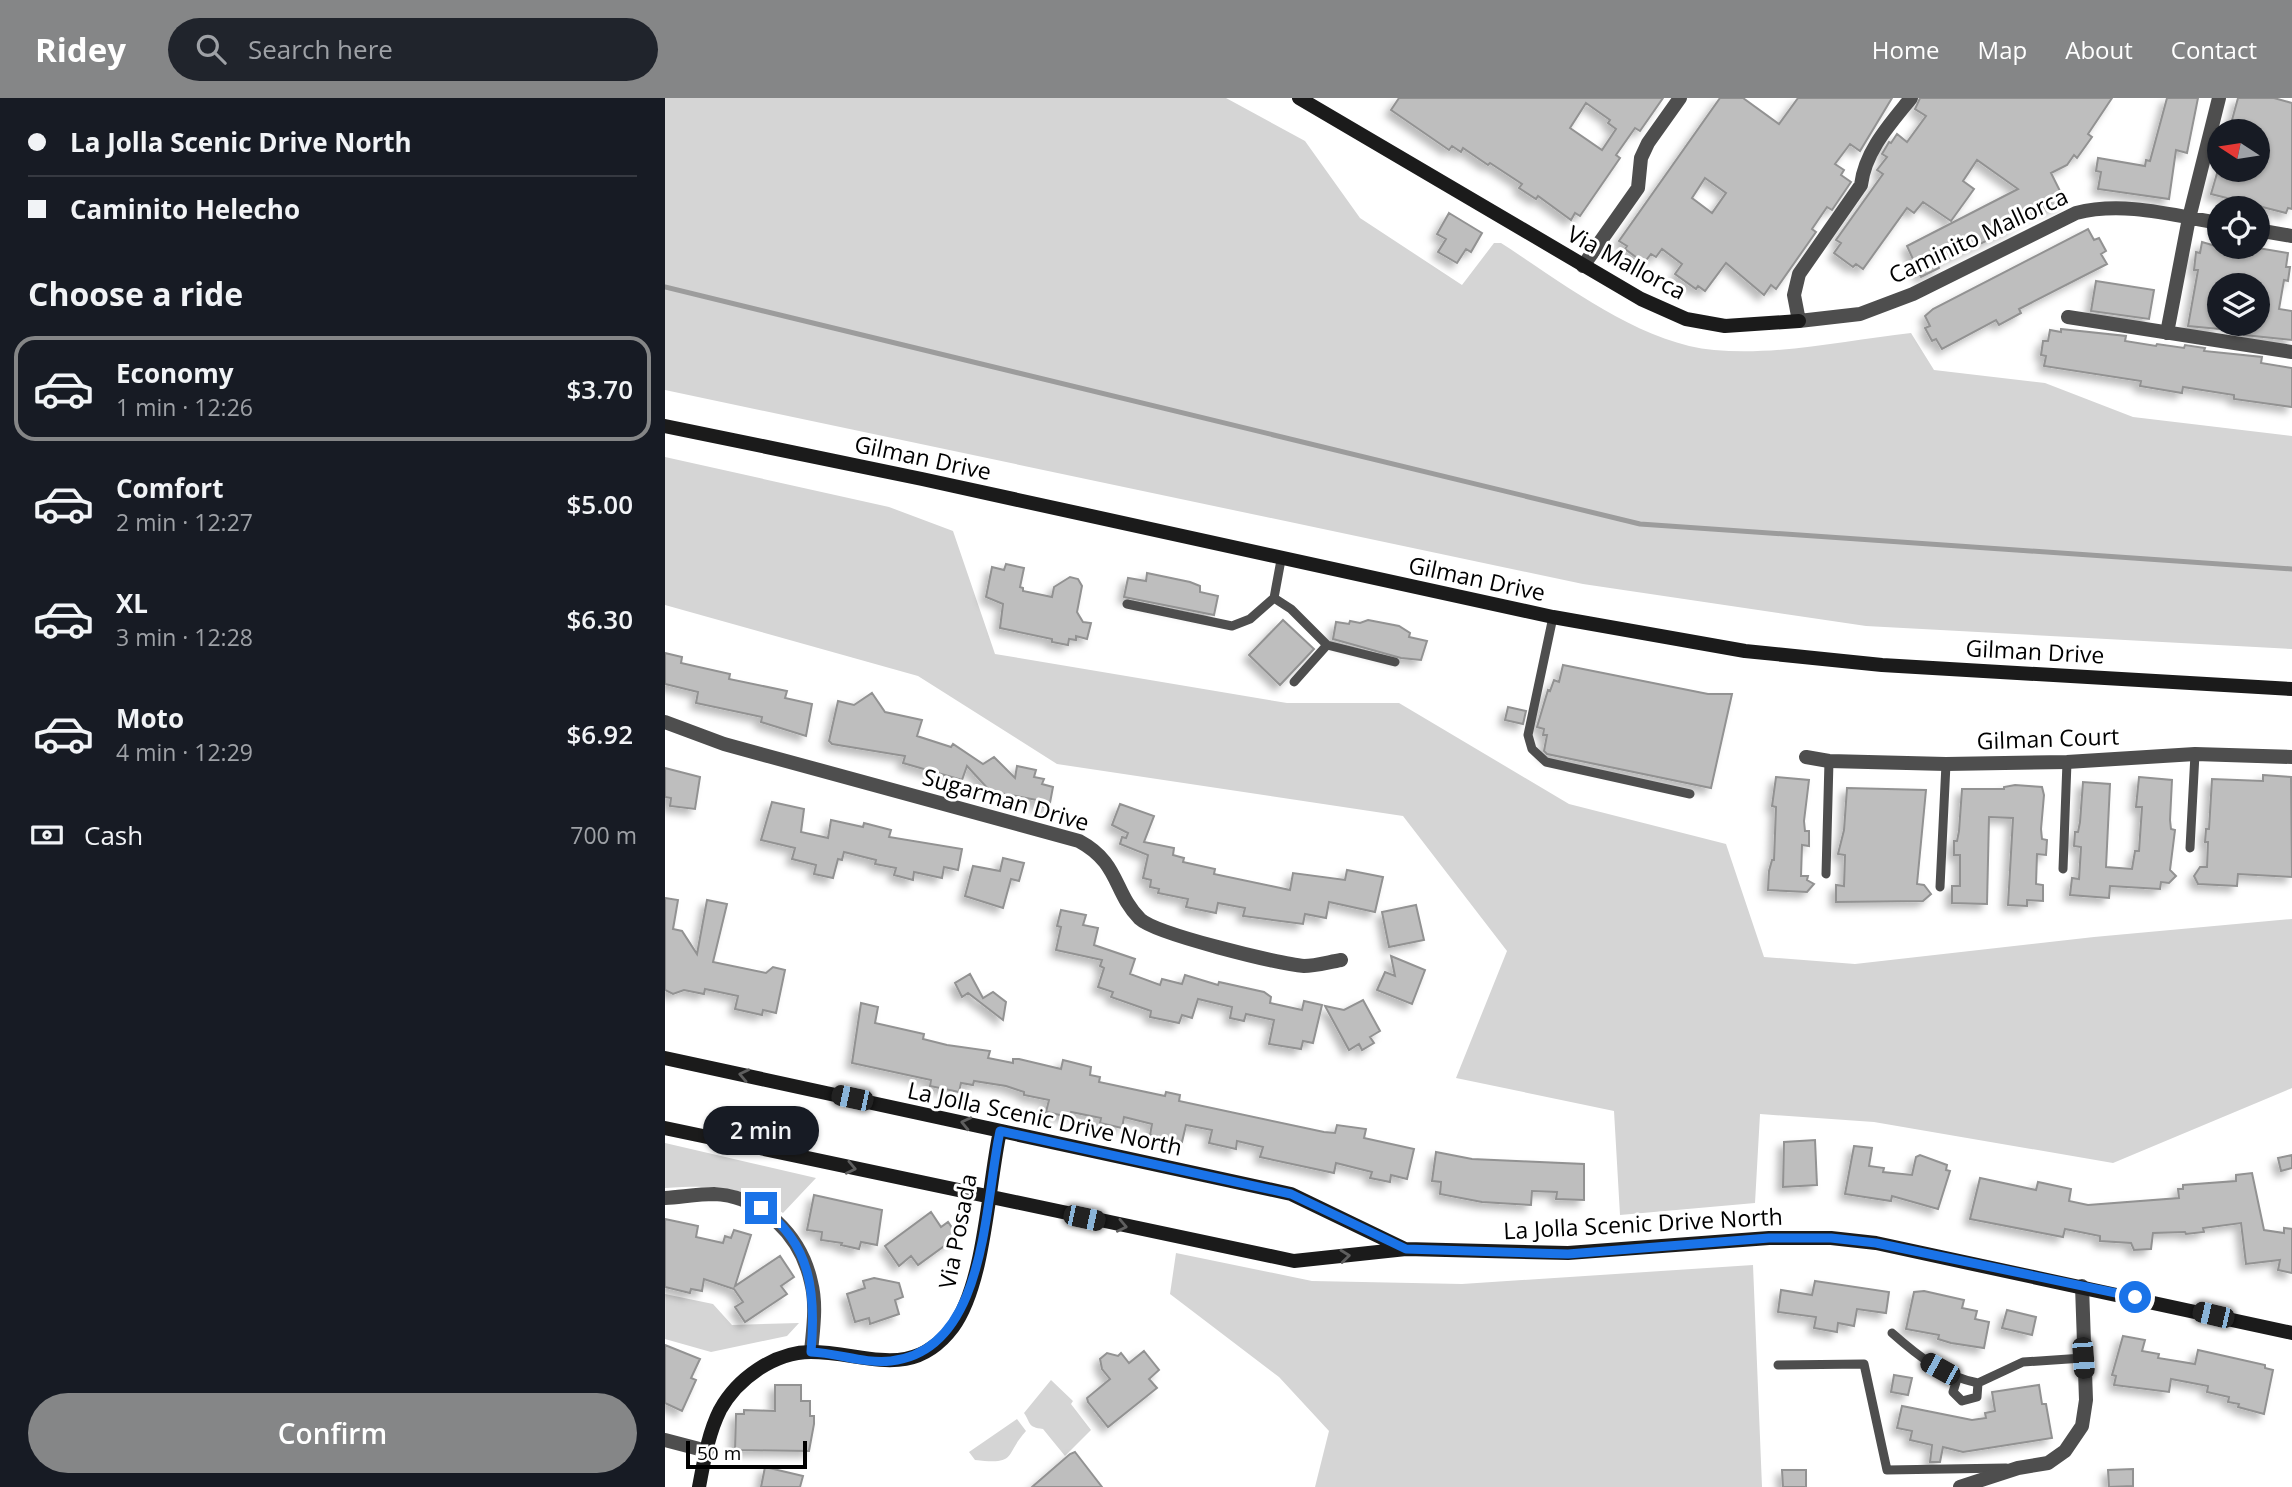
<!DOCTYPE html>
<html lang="en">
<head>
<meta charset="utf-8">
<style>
	body { margin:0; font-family:"Open Sans",sans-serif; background:#20242c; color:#f1f3f6; height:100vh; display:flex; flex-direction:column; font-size:26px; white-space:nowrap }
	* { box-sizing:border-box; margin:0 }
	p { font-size:23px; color:#9ea1a6 }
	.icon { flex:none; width:38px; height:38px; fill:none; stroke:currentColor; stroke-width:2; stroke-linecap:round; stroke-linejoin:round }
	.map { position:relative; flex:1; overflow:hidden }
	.drawer { display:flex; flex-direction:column; background:#171b24; width:665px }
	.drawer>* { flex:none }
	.banner { display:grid; align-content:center; height:154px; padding:0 28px; background:#171b24 }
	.needle { width:46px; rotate:282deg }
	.tools { position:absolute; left:1542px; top:21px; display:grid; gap:14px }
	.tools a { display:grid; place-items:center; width:63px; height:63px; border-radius:50%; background:#171b24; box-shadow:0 2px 5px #0004; font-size:35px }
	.scale { position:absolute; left:21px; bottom:18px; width:121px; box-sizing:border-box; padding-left:7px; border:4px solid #000; border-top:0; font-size:19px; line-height:24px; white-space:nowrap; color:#000; -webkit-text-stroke:5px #fff; paint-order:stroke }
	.end { position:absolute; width:32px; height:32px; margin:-16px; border:9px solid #1a73e8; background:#fff; box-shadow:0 0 0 4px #fff }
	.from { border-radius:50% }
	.bubble { position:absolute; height:49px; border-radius:24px; background:#171b24; box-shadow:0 2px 5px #0004; font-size:23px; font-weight:600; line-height:49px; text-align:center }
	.car { position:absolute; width:21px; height:42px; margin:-21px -10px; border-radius:9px; box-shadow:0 0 5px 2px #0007; background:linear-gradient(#222 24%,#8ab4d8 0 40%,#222 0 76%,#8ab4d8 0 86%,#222 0) }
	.banner b { display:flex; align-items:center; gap:24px; height:66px; font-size:26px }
	.banner b+b { border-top:2px solid #363941 }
	.banner i { width:18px; height:18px; background:#f1f3f6 }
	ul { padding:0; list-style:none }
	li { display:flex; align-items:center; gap:21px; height:105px; margin:0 14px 10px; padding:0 14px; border:4px solid transparent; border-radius:21px }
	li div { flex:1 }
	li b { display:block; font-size:26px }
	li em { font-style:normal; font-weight:600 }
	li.on { border-color:#858687 }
	li>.icon { width:63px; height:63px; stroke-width:1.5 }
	h2 { padding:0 28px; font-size:32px; line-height:84px }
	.pay { display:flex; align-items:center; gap:18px; height:77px; padding:0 28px; font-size:26px }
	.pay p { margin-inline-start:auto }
	.button { display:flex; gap:14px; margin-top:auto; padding:14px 28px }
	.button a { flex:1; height:80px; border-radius:42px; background:#858687; color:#fff; font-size:28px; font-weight:600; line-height:80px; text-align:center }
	header { display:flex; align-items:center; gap:42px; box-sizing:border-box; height:98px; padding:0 35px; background:#858687; color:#fff }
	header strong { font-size:33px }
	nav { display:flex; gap:38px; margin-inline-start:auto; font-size:24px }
	.search { width:490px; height:63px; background:#20242c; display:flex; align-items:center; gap:18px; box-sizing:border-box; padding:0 24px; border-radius:38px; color:#9ea1a6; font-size:26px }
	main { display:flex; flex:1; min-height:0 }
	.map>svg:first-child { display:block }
	.green { fill:#d5d5d5 }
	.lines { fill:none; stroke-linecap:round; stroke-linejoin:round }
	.stream { stroke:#9c9c9c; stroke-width:5 }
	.building { fill:#bebebe; stroke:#929292; stroke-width:2; fill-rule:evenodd; filter:url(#shadow) }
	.lane { stroke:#4e4e4e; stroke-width:9 }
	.street { stroke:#4e4e4e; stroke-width:14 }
	.secondary { stroke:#1b1b1b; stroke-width:14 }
	.oneway { stroke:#5f5f5f }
	.route { stroke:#1a73e8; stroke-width:9 }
	.labels { text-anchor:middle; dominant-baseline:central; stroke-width:6; stroke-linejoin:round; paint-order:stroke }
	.street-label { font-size:23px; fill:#000; stroke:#fff }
</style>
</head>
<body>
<header>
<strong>Ridey</strong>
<div class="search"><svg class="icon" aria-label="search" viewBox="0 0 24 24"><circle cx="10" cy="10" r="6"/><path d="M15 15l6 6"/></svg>Search here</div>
<nav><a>Home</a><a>Map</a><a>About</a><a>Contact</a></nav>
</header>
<main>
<section class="drawer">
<div class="banner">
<b><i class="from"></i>La Jolla Scenic Drive North</b>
<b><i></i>Caminito Helecho</b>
</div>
<h2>Choose a ride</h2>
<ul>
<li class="on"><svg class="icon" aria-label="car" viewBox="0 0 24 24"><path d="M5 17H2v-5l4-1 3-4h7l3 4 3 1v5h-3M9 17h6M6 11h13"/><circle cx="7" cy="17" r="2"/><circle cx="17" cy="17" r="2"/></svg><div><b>Economy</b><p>1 min · 12:26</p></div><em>$3.70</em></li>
<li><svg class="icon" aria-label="car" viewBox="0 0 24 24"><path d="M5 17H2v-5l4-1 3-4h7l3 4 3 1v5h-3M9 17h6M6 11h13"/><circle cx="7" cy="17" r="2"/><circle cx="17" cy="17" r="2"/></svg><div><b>Comfort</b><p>2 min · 12:27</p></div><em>$5.00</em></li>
<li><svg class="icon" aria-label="car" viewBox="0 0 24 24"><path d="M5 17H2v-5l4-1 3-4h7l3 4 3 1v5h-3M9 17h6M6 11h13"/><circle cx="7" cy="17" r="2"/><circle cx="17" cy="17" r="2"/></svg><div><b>XL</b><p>3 min · 12:28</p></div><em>$6.30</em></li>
<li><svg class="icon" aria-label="car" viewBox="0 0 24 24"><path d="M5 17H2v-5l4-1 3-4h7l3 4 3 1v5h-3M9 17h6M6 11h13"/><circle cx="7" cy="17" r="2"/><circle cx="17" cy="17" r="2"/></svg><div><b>Moto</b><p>4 min · 12:29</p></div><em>$6.92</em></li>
</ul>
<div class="pay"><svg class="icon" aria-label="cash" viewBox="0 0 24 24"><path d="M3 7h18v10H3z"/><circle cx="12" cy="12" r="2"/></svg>Cash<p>700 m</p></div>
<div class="button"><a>Confirm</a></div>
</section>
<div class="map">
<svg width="1627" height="1389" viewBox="0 0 1627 1389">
	<defs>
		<filter id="shadow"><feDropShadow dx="-5.5" dy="5.5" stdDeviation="3.5" flood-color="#0004"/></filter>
	</defs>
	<rect width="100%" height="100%" fill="#fff"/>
	<path class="green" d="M0 0H561L640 43 695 120 797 187 829 145H836C898 185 974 245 1049 252 1114 258 1182 242 1246 235L1269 272 1380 285 1468 319 1627 338V551L1201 528 918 486 0 292Z
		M0 359 224 409 288 433 330 556 622 605H734L904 706 1061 746 1099 859 1190 866 1429 839 1627 821V990L1448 1065 1209 1024 1095 1016 1090 1105 955 1117 949 1013 791 980 842 853 738 718 392 666 253 578 0 507Z
		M0 1045 151 1080 118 1115C77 1087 48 1087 0 1090Z
		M511 1155 647 1183 797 1186 1088 1167 1097 1389H650L664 1333 614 1279 505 1196Z
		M0 1196 48 1206 67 1227 134 1225 122 1238 46 1254 0 1241Z
		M386 1282 408 1303 406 1306 426 1332 400 1358 378 1331C362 1329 366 1325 359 1315Z
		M352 1321 361 1333C339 1357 353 1367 310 1362L304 1354Z"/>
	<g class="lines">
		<path class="stream" d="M0 189 975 426 1627 471"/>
	</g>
	<path class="building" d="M734 0H998L975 33 970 30 951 57 955 60 915 118 910 115 906 122 873 98 871 101 854 90 857 86 825 65 823 67 798 50 796 54 787 48 784 52 726 12ZM921 5 945 22 943 25 951 31 937 52 905 30Z
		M1055 0H1078L1114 26 1133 0H1227L1195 53 1185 46 1170 66 1179 72 1176 77 1186 84 1167 112 1162 109 1147 131 1151 134 1111 191 1106 187 1099 197 1061 165 1040 193 1033 188 1031 191 1010 176 1017 166 997 151 991 159 986 156 979 165 960 151 962 148 954 143ZM1040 80 1061 95 1047 115 1027 100Z
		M1255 0H1447L1423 36 1427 39 1412 60 1409 57 1402 67 1386 75 1400 103 1383 112 1381 109 1348 127 1349 130 1272 166 1274 170 1256 179 1242 148 1353 91 1312 62 1298 83 1309 91 1286 123 1258 104 1249 115 1242 110 1198 171 1191 166 1188 169 1169 155 1176 145 1171 142 1218 76 1212 72 1222 59 1217 56 1224 44 1226 45 1232 36 1242 44 1261 18 1250 11Z
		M1502 0H1533L1522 55 1511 52 1504 101 1433 91 1436 74 1431 73 1433 60 1480 68 1481 62 1485 63Z
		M1573 0H1609L1627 5V111L1623 110 1621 115 1546 96 1553 72H1592V33H1564Z
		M784 115 817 135 806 154 801 151 792 165 773 154 781 141 772 136Z
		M1423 131 1429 142 1434 140 1441 153 1436 156 1442 166 1354 211 1356 215 1334 227 1331 222 1277 251 1271 241 1267 243 1260 230 1265 228 1260 218 1268 211Z
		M1537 144 1554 149H1587L1623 155 1621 169H1625L1623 183 1619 182 1614 211 1627 213V242L1579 237 1581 226H1592V187L1556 184 1554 231 1523 228 1533 172H1529L1531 154 1535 155Z
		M1431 183 1489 192 1484 221 1426 213Z
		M1396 231 1461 238 1460 243 1491 248 1492 246 1519 250 1520 247 1540 250 1539 253 1597 259 1596 265 1627 270V309L1569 301V297L1518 289 1517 295 1475 288 1476 283 1379 268 1381 258 1376 257 1378 243H1383L1385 232 1396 234Z
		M341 466 359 470 355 489 358 490V493L387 499 389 489 405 479 413 481 417 488 412 514 418 524 426 525 422 541 411 538V542L404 541 403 547 387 544V541L335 530 338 506 321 499 327 469 339 472Z
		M482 475 525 484 535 488V494L553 498 549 517 459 499 463 480 481 483Z
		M618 522 649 551 615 587 584 557Z
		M703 522 734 528 745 535 744 539 762 543 756 562 736 560 668 541 671 524 684 526 685 523 695 525Z
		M0 555 17 559 16 565 65 576 64 581 122 593 120 600 147 606 141 638 96 624 97 619 31 605 33 594 0 586Z
		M898 567 1043 596H1067L1046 690 882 656 879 653 882 637H878L879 631 872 629 883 592 885 593 889 582 894 584Z
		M207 595 220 614 257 622 252 638 286 649 288 646 318 666 329 659 350 680 352 668 371 672 369 679 379 681 377 686 388 689 384 710 371 707 372 702 340 696 339 700 325 697 326 694 302 668 297 682 238 665 240 658 167 646 164 643 173 603 189 607Z
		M843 609 861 613 858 626 840 622Z
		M0 670 35 679 30 711 5 708 6 700 0 699Z
		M1598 677 1626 679 1627 779 1573 776 1572 788 1533 786 1529 778 1535 769H1542L1543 744H1540L1541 731H1544L1547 681 1598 683Z
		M1111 679 1144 682 1139 723 1140 733H1144V748L1137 747 1136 778H1143L1142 782 1149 786 1142 794 1103 792 1104 773 1107 762H1109L1111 709 1107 708Z
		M1474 679 1507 682 1505 722 1506 731 1510 732 1505 772 1511 778 1504 785 1496 784 1495 791 1445 788 1444 800 1405 797 1407 780 1414 781 1416 749 1409 748 1410 734H1413L1415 724 1418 684 1445 686 1441 769 1467 771 1470 753H1474L1477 709H1471Z
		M1350 687 1377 689 1379 697 1376 731 1377 741 1382 742 1381 757 1372 756 1371 786 1378 787V803L1362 802V808L1343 807 1348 720 1324 719 1322 806 1287 805V788H1295V757H1289V743H1292L1294 733 1297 691H1339V689Z
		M1182 690 1261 692 1252 786 1259 787 1266 796 1258 803 1171 804V787L1179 788 1180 757 1173 756 1179 732Z
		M107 704 139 711 136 734 163 740 166 722 198 729 199 725 226 732 224 739 297 751 293 772 279 769 277 780 249 774 248 782 229 777 231 770 210 766 211 762 179 754 177 762 173 761 168 780 149 776 151 767 127 761 130 750 96 742Z
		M455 706 489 718 479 744 509 750 508 757 519 760 518 764 550 771 549 776 625 792 628 775 680 782 682 772 718 779 710 814 664 804 661 820 640 816 638 826 578 818 580 810 553 805 551 815 521 809 523 801 493 795 494 791 485 789 486 782 478 780 483 757 455 746 457 739 461 740 463 735 447 727Z
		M338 760 359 765 354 783 346 781 338 810 300 798 308 768 335 773Z
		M0 800 13 802 8 831 17 833 32 856 42 802 62 806 48 864 101 875 108 869 120 872 111 915 98 912 97 917 70 911 73 898 40 891 39 896 19 892 8 896 0 892Z
		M751 807 759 842 724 849 717 814Z
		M396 812 421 817 418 827 433 830 429 847 470 861 465 876 495 887 497 881 517 886 520 877 553 887 554 884 599 894 606 899 605 905 637 912 639 903 657 907 648 945 638 943 636 951 604 946 609 922 581 916 579 923 565 920 567 909 533 901 527 920 517 917 514 925 485 919 486 913 446 899 448 894 433 889 439 870 435 868 437 862 391 852 396 829 392 828Z
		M726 858 760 872 747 906 712 892 720 874 730 878Z
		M305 876 318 900 328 894 341 904 338 922 303 895 297 899 290 885Z
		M698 902 715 933 705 939 709 945 697 952 694 946 684 952 660 908 679 912Z
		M196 905 213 909 210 925 259 936 258 941 282 947 325 953 323 960 348 965V961H354L396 971 398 962 426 969 425 977 435 979 434 984 500 998 501 994 515 997 514 1003 659 1034 670 1035 672 1027 701 1031 699 1040 749 1051 742 1081 726 1077 725 1084 705 1080 707 1074 671 1065 669 1075 595 1059 598 1049 572 1043 571 1051 544 1045 547 1032 521 1027 517 1044 485 1037 487 1026 459 1019 457 1030 435 1025 436 1020 406 1014 404 1019 381 1014 384 1002 359 997V994L341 988 309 983 308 987 296 985 294 994 265 988 266 982 187 965Z
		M1150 1042 1152 1087 1118 1089 1119 1044Z
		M1189 1048 1207 1050 1204 1068 1219 1070 1218 1074 1247 1077 1251 1059 1255 1057 1282 1067 1281 1072 1285 1073 1273 1111 1227 1098 1226 1103 1180 1096Z
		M771 1054 807 1061 919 1066V1102L891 1101 892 1094 867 1093 866 1107 817 1104 775 1096 776 1084 767 1083Z
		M1627 1057V1070L1616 1073 1613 1060Z
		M1587 1075 1599 1132 1619 1135V1130L1627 1131V1175L1613 1172 1615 1162 1581 1166 1576 1125 1538 1130 1539 1134 1521 1136 1520 1134 1488 1135 1486 1151 1469 1152 1466 1145 1435 1143V1138L1400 1131 1398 1139 1305 1121 1315 1080 1371 1092 1373 1084 1406 1091 1404 1103 1423 1107 1514 1100 1513 1091H1518V1087L1571 1083V1077Z
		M149 1097 217 1112 212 1147 196 1144 194 1151 176 1147 177 1145 156 1142 157 1134 142 1132Z
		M266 1114 276 1129 283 1124 293 1138 253 1167 246 1158 234 1168 220 1148Z
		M0 1121 33 1128 31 1139 58 1145 60 1138 66 1140 69 1132 86 1137 70 1188 115 1158 129 1179 116 1188 122 1196 80 1224 70 1209 78 1204 69 1191 39 1181 37 1193 26 1191 25 1195 0 1189Z
		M209 1180 234 1185 238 1199 230 1202 234 1216 205 1226 204 1220 190 1224 182 1196 200 1190 198 1183Z
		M1150 1183 1224 1194 1221 1215 1192 1211 1189 1228 1173 1225 1172 1234 1149 1230 1151 1219 1113 1214 1116 1192 1147 1197Z
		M1259 1193 1299 1202 1297 1210 1312 1213 1310 1221 1324 1224 1319 1250 1286 1245 1273 1241 1274 1237 1241 1231 1249 1194Z
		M1342 1212 1371 1219 1367 1237 1337 1230Z
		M1458 1238 1480 1242 1477 1253 1494 1256 1493 1260 1530 1266 1533 1252 1600 1267V1270L1608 1272 1599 1316 1573 1309 1574 1306 1563 1304 1564 1299 1542 1294 1543 1288 1506 1281 1504 1294 1449 1287 1451 1278 1447 1277Z
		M0 1247 35 1261 26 1280 31 1282 17 1313 0 1305Z
		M479 1253 494 1272 484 1281 492 1290 443 1329 423 1304 422 1300 445 1281 437 1271 435 1261 442 1255 453 1258 456 1255 464 1265Z
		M1229 1277 1247 1280 1243 1297 1226 1294Z
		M110 1287H136V1303H145V1318H149V1326L144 1353 70 1352 71 1316H79V1312L110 1313Z
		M1374 1287 1377 1306H1381L1387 1340 1298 1354 1278 1349 1275 1364H1265L1267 1347 1245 1342 1247 1333 1232 1330 1237 1308 1307 1322 1321 1320 1320 1315 1330 1313 1327 1294Z
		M410 1354 437 1389H367L405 1356Z
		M100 1369 138 1378 135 1389H96Z
		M1468 1371V1388L1444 1389 1443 1372Z
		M1117 1372H1141V1389H1118Z"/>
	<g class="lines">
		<path class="lane" d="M609 500 626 511 662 547 730 564
			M462 506 567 528 585 521 609 500 616 462
			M888 519 863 637 867 651 881 664 1025 696
			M629 584 662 547
			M1525 750 1530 656
			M1398 771 1402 664
			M1161 776 1164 663
			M1275 789 1281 666
			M1227 1235C1253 1258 1278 1278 1313 1285
			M1113 1267 1199 1266 1222 1372 1341 1370
			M1292 1281 1288 1294 1297 1303 1312 1299 1313 1285 1358 1264 1418 1260"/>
		<path class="street" d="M1246 0C1225 26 1200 53 1196 87L1134 176 1129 197 1134 223 1195 216 1248 196 1411 115C1458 103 1507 117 1554 125
			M1592 132 1627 138
			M918 168 973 90 976 60 983 45 1015 0
			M1403 219 1627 254
			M1502 235 1524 120 1554 0
			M0 624 59 646 414 743C455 765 448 794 475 821 491 836 614 866 639 868 650 868 664 864 676 862
			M1141 659 1164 663 1281 666 1402 664 1530 656 1627 659
			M0 1100C16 1099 33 1096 49 1096 97 1098 136 1138 146 1184 152 1207 148 1231 146 1254
			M0 1342 42 1353
			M1295 1389 1353 1370 1383 1365 1400 1353 1417 1328 1421 1302 1417 1188"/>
		<path class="secondary" d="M634 0 976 201 1021 221 1060 228 1134 223
			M0 328 257 381 888 519 1080 553 1217 567 1627 591
			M0 960 626 1096 740 1151
			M0 1030 629 1163 741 1151 903 1155 1104 1140H1166L1211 1145 1627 1235
			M34 1389C39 1363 43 1336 55 1312 72 1281 109 1254 146 1254 200 1254 247 1284 288 1229 320 1185 323 1088 335 1033"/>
	</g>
	<defs><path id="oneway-chevron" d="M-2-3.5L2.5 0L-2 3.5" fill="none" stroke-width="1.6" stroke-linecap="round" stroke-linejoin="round" transform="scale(1.75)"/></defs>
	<g class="oneway">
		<use href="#oneway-chevron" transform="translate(79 977) rotate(-168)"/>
		<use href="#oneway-chevron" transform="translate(301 1025) rotate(-167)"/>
		<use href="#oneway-chevron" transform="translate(186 1070) rotate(12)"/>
		<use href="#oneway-chevron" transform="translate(457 1128) rotate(12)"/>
		<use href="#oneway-chevron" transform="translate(680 1158) rotate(-6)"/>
	</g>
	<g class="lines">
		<path class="route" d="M96 1110C147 1145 151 1197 146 1254 173 1255 199 1266 226 1263 322 1252 319 1107 335 1033L626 1096 741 1151 903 1156 1104 1140H1166L1211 1145 1470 1199"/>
	</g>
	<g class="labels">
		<g class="street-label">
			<text transform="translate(1313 137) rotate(-25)">Caminito Mallorca</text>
			<text transform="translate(962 164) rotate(28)">Via Mallorca</text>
			<text transform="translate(258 359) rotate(12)">Gilman Drive</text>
			<text transform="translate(812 480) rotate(12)">Gilman Drive</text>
			<text transform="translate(1370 553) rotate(3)">Gilman Drive</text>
			<text transform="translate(1383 640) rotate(-2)">Gilman Court</text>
			<text transform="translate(341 701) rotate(16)">Sugarman Drive</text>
			<text transform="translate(380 1020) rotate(12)">La Jolla Scenic Drive North</text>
			<text transform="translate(978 1125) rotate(-3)">La Jolla Scenic Drive North</text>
			<text transform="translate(292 1133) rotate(-79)">Via Posada</text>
		</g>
	</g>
</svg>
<div class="tools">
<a><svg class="needle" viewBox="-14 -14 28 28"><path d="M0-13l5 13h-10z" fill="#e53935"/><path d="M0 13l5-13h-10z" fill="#9ea1a6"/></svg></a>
<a><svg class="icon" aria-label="locate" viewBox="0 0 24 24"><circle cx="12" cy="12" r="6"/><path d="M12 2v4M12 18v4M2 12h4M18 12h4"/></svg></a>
<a><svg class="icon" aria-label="layers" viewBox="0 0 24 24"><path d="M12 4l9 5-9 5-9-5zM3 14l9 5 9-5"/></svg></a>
</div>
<div class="scale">50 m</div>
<i class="end from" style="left:1470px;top:1199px"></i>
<i class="end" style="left:96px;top:1110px"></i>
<div class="bubble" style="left:38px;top:1008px;width:116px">2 min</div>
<i class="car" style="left:187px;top:1000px;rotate:282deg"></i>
<i class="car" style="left:419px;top:1120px;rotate:102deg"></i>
<i class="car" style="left:1548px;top:1217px;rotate:283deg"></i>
<i class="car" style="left:1418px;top:1260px;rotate:176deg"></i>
<i class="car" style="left:1275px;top:1271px;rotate:299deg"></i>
</div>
</main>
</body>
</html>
